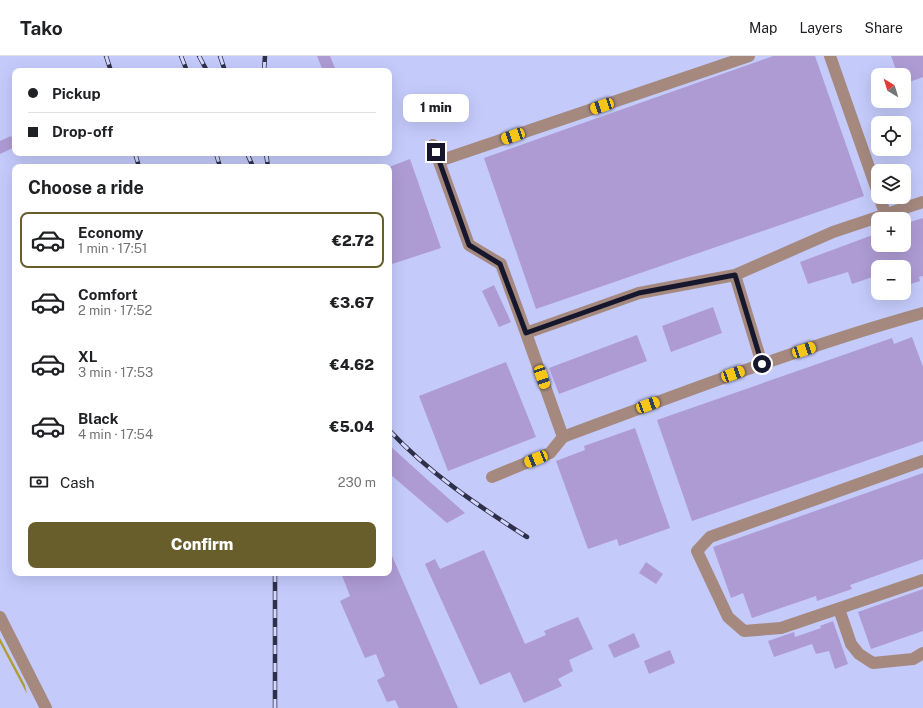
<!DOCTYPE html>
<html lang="en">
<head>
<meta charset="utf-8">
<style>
	body { margin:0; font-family:"Public Sans",sans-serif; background:#f2f2f2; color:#202124; height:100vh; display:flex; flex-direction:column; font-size:15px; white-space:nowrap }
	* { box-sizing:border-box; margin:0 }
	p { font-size:13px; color:#757577 }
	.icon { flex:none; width:22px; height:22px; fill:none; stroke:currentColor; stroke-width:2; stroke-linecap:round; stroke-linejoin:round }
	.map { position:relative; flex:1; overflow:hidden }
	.side { position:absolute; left:12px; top:108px; width:380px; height:412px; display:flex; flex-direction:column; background:#fff; border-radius:8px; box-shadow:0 4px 16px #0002 }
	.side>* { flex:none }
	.top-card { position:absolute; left:12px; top:12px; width:380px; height:88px; border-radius:8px; box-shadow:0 4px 16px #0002; display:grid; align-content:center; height:88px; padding:0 16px; background:#fff }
	.needle { width:26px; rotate:322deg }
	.buttons { position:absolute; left:871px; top:12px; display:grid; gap:8px }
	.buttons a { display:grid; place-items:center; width:40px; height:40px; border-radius:8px; background:#fff; box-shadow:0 4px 16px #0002; font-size:20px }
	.end { position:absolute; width:18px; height:18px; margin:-9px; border:5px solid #16172d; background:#fff; box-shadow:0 0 0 2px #fff }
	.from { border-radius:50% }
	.bubble { position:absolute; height:28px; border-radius:8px; background:#fff; box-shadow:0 4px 16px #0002; font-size:13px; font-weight:800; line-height:28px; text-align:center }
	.car { position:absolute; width:12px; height:24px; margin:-12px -6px; border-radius:5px; box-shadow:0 0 3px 1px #0007; background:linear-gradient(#f5c518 24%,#345 0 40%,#f5c518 0 76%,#345 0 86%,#f5c518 0) }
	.top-card b { display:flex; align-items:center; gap:14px; height:38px; font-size:15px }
	.top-card b+b { border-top:1px solid #e0e0e0 }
	.top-card i { width:10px; height:10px; background:#202124 }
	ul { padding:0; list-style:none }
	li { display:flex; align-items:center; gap:12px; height:56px; margin:0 8px 6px; padding:0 8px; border:2px solid transparent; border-radius:8px }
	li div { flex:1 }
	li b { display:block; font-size:15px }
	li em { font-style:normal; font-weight:800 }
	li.on { border-color:#675e2b }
	li>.icon { width:36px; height:36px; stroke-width:1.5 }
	h2 { padding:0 16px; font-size:18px; line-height:48px }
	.pay { display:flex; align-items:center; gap:10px; height:44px; padding:0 16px; font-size:15px }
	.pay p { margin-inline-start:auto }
	.button { display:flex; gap:8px; margin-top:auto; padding:8px 16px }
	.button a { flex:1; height:46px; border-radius:8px; background:#675e2b; color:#fff; font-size:16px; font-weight:800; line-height:46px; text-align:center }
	header { display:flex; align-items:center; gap:24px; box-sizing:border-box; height:56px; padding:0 20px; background:#fff; border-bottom:1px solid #e0e0e0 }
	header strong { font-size:19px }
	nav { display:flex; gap:22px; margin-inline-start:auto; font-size:14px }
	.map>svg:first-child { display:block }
	.green { fill:#b09e31 }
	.building { fill:#ae9bd4 }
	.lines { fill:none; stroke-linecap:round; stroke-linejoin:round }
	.minor { stroke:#a5897f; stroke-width:12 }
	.rail-casing { stroke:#2e304a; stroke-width:4.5 }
	.rail { stroke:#d4d8fd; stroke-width:3; stroke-dasharray:9; stroke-linecap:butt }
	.route { stroke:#16172d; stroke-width:5 }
</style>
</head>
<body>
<header>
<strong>Tako</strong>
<nav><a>Map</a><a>Layers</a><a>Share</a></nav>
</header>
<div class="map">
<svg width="923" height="652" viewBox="0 0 923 652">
	<rect width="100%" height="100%" fill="#c4cafa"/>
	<path class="green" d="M0 582 25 629 27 638 0 587Z"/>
	<path class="building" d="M317 0H330L335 12 323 15Z
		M773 0H815L864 140 536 253 484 102Z
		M891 0H923V21L904 28V19H898Z
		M11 80 15 91 0 98V85Z
		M410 103 441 192 389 209V111Z
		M923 162V220L919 221 920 225 904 230V211H878V219L852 228 848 216 808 228 800 206 878 177V189H904V168Z
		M494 229 511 266 499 271 482 235Z
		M713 251 722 277 671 296 662 270Z
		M637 279 647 305 559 338 549 312Z
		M912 281 923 311V385L692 465 657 364 892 282 894 288Z
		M506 306 536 381 448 415 419 340Z
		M635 372 670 472 619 490 617 483 588 493 556 405 585 394 584 390Z
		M389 389 431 427 465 457 447 467 391 419 389 414Z
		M923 417V503L850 529 852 533 817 545 816 540 752 562 743 537 731 542 713 491Z
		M389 493 458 652H399L395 644 387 646 377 624 385 620 376 598 365 602 340 545 350 540 341 517H389Z
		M484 494 525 588 546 579 544 575 578 561 593 593 569 604 573 615 558 623 562 630 524 647 510 616 480 629 425 508 435 503 440 513Z
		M646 506 663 518 656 528 639 517Z
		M923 533V575L871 593 858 556Z
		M833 565 848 608 835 613 829 595 816 598 812 588 774 601 768 585 794 576 795 581 821 572 820 570Z
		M634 577 640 591 614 602 608 589Z
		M670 594 675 607 649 618 644 605Z"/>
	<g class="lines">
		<path class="minor" d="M830 0 878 137
			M433 89 469 189 501 208 526 277 639 237 735 219 762 308
			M439 105 749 0
			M879 141 886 159
			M735 219 833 176 923 146
			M526 277 563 381
			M923 405 710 481 697 495 728 561 744 575 781 572 923 524
			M492 421 550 397 563 381C682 337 801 291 923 257
			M839 553 851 588 859 598 873 607 913 603 923 597
			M0 561 46 652"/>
		<g class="rail-casing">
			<path id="rail" d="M106 0 111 15
				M181 0 187 15
				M199 0 207 15
				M220 0 225 15
				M264 15 265 0
				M135 97 139 111
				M216 97 220 111
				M247 97 253 111
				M266 97 268 111
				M389 374C429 417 477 449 527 481
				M275 517V652"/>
		</g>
		<use href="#rail" class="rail"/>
	</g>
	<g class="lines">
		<path class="route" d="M436 96 469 189 500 208 526 277 639 237 735 219 762 308"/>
	</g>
</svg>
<div class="buttons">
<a><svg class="needle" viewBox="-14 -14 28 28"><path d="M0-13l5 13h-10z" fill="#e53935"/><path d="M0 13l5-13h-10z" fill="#757577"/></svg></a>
<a><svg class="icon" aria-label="locate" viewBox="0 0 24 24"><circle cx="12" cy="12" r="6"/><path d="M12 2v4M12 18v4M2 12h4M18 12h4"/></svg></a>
<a><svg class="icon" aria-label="layers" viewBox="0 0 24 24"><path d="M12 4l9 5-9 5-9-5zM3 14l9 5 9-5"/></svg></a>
<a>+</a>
<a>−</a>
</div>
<i class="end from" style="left:762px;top:308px"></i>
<i class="end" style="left:436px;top:96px"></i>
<div class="bubble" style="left:403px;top:38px;width:66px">1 min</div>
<i class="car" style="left:602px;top:50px;rotate:251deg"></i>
<i class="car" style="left:513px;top:80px;rotate:251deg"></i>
<i class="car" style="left:804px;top:294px;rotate:72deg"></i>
<i class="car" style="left:733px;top:318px;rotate:70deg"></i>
<i class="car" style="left:542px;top:321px;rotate:161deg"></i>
<i class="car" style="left:648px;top:349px;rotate:70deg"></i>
<i class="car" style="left:536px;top:403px;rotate:248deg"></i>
<div class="top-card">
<b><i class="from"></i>Pickup</b>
<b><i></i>Drop-off</b>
</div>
<section class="side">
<h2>Choose a ride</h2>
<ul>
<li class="on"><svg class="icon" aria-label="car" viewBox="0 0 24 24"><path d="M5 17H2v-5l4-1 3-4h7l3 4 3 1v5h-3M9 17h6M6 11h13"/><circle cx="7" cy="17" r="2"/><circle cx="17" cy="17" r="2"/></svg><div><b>Economy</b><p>1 min · 17:51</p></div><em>€2.72</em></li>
<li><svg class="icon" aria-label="car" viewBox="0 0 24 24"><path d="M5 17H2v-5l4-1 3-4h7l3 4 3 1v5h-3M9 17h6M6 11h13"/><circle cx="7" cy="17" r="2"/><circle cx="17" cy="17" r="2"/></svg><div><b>Comfort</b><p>2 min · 17:52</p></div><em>€3.67</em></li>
<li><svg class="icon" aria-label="car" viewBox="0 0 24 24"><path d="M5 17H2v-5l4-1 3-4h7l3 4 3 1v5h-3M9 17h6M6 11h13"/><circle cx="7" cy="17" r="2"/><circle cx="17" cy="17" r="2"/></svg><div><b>XL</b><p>3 min · 17:53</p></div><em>€4.62</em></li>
<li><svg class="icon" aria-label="car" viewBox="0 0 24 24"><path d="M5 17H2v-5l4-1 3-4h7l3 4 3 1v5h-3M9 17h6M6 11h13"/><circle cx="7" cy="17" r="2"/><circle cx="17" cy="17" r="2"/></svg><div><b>Black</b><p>4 min · 17:54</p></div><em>€5.04</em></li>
</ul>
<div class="pay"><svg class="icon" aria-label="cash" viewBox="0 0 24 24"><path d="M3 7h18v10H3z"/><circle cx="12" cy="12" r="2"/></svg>Cash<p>230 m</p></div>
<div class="button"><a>Confirm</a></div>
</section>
</div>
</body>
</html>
